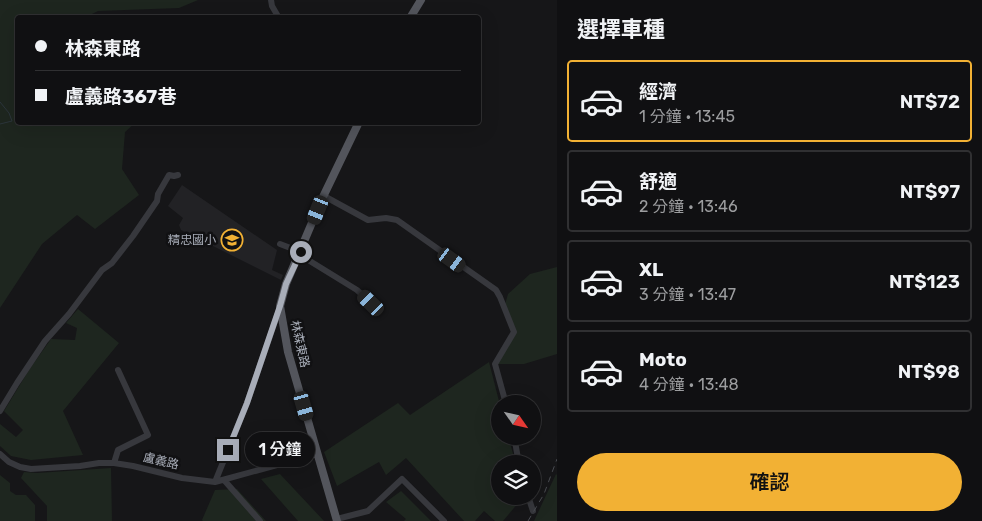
<!DOCTYPE html>
<html lang="zh-TW">
<head>
<meta charset="utf-8">
<style>
	body { margin:0; font-family:Rubik,"Noto Sans TC",sans-serif; background:#19191b; color:#f1f3f6; height:100vh; display:flex; flex-direction:column; font-size:19px; white-space:nowrap }
	* { box-sizing:border-box; margin:0 }
	p { font-size:16px; color:#9c9d9f }
	.icon { flex:none; width:28px; height:28px; fill:none; stroke:currentColor; stroke-width:2; stroke-linecap:round; stroke-linejoin:round }
	.map { position:relative; flex:1; overflow:hidden }
	.drawer { display:flex; flex-direction:column; background:#101012; width:425px }
	.drawer>* { flex:none }
	.banner { position:absolute; left:15px; top:15px; width:466px; height:110px; border-radius:5px; box-shadow:0 5px 20px #0002,0 0 0 1px #303032; display:grid; align-content:center; height:110px; padding:0 20px; background:#101012 }
	.needle { width:32px; rotate:124deg }
	.buttons { position:absolute; left:491px; top:395px; display:grid; gap:10px }
	.buttons a { display:grid; place-items:center; width:50px; height:50px; border-radius:50%; background:#101012; box-shadow:0 5px 20px #0002,0 0 0 1px #303032; font-size:25px }
	.end { position:absolute; width:22px; height:22px; margin:-11px; border:6px solid #a8adb8; background:#111; box-shadow:0 0 0 2px #111 }
	.from { border-radius:50% }
	.bubble { position:absolute; height:35px; border-radius:18px; background:#101012; box-shadow:0 5px 20px #0002,0 0 0 1px #303032; font-size:16px; font-weight:600; line-height:35px; text-align:center }
	.car { position:absolute; width:15px; height:30px; margin:-15px -8px; border-radius:6px; box-shadow:0 0 4px 1px #0007; background:linear-gradient(#222 24%,#8ab4d8 0 40%,#222 0 76%,#8ab4d8 0 86%,#222 0) }
	.banner b { display:flex; align-items:center; gap:18px; height:48px; font-size:19px }
	.banner b+b { border-top:1px solid #303032 }
	.banner i { width:12px; height:12px; background:#f1f3f6 }
	ul { padding:0; list-style:none }
	li { display:flex; align-items:center; gap:15px; height:82px; margin:0 10px 8px; padding:0 10px; border:2px solid #303032; border-radius:5px }
	li div { flex:1 }
	li b { display:block; font-size:19px }
	li em { font-style:normal; font-weight:600 }
	li.active { border-color:#f2b134 }
	li>.icon { width:45px; height:45px; stroke-width:1.5 }
	h2 { padding:0 20px; font-size:22px; line-height:60px }
	.primary-button { display:flex; gap:10px; margin-top:auto; padding:10px 20px }
	.primary-button a { flex:1; height:58px; border-radius:30px; background:#f2b134; color:#111; font-size:20px; font-weight:600; line-height:58px; text-align:center }
	main { display:flex; flex:1; min-height:0 }
	.map>svg:first-child { display:block }
	.built { fill:#222225 }
	.green { fill:#1e261f }
	.lines { fill:none; stroke-linecap:round; stroke-linejoin:round }
	.stream { stroke:#2c353c; stroke-width:1 }
	.minor { stroke:#37383d; stroke-width:6 }
	.major { stroke:#53555c; stroke-width:8 }
	.rail { stroke:#4a4c52; stroke-width:1; stroke-dasharray:6 5; stroke-linecap:butt }
	.route { stroke:#a8adb8; stroke-width:6 }
	.labels { text-anchor:middle; dominant-baseline:central; stroke-width:5; stroke-linejoin:round; paint-order:stroke }
	.poi-label { font-size:12px; fill:#a8adb8; stroke:#111113; text-anchor:end }
	.street-label { font-size:12px; fill:#a8adb8; stroke:#111113 }
</style>
</head>
<body>
<main>
<div class="map">
<svg width="557" height="521" viewBox="0 0 557 521">
	<rect width="100%" height="100%" fill="#161618"/>
	<path class="built" d="M182 185 277 250 272 270 283 275 281 280 181 230 179 225 183 218 168 206Z"/>
	<path class="green" d="M0 0H198L179 8 98 11 86 17 18 18V122L135 123 125 132 122 169 139 195 95 229 77 215 42 244 0 308Z
		M557 267V354L524 364H495L514 332 504 308 508 294 530 274Z
		M78 309 119 343 63 411 83 455 31 460 11 456 0 446V424L16 437 23 430 4 411 29 370 51 339 75 340 77 328 66 323Z
		M489 362 500 405V436H508L516 464H500V496H524L503 521H495L484 511 475 521H464L406 458 386 475 379 462 337 486 324 452 398 403 410 415Z
		M111 468 112 521H47V506L21 478 24 472 37 473Z
		M280 474 324 521H298L261 479Z
		M556 474 557 475V521H534Z
		M0 475 10 483V491L16 495H26L35 505V521H0Z
		M237 489 266 521H203L202 520 215 490Z
		M401 491 431 521H404L406 519 386 502Z"/>
	<g class="lines">
		<path class="stream" d="M0 102 9 113 12 121 0 124"/>
		<path class="minor" d="M271 0 272 6 279 18
			M324 196 368 220 386 218 397 220 496 290 500 297 514 332 495 364 506 404
			M280 244 301 252
			M300 255 357 290 371 303
			M0 411 17 383 45 341 69 314 102 270 112 263 133 236 157 201 158 194 169 175 174 176 178 175
			M514 436 519 464
			M0 454 9 462 20 467 31 469 80 466 99 463H114L133 466 182 478 215 482 317 454
			M114 463 118 450 148 435 118 370
			M224 480 260 521
			M215 482 247 403 280 307
			M528 496 533 511
			M337 519 368 511 402 479 444 521"/>
		<path class="major" d="M410 18 421 0
			M337 521 288 352 280 306 286 284 322 199 359 122"/>
		<path class="rail" d="M528 521 544 494 557 459"/>
	</g>
	<g class="lines">
		<path class="route" d="M228 450 247 403 280 306 286 284 301 252"/>
	</g>
	<defs>
		<g id="school-ring" transform="scale(1.125)"><circle r="9.5" fill="#111113" stroke="#f2b134" stroke-width="1.5"/><path d="M0-5L7-2L0 1L-7-2ZM-4 1L0 2.5L4 1V4Q0 6-4 4Z" fill="#f2b134"/></g>
	</defs>
	<g fill-rule="evenodd">
		<use href="#school-ring" x="232" y="240"/>
	</g>
	<g class="labels">
		<g class="poi-label">
			<text x="216" y="240">精忠國小</text>
		</g>
		<g class="street-label">
			<text transform="translate(300 344) rotate(77)">林森東路</text>
			<text transform="translate(161 461) rotate(13)">盧義路</text>
		</g>
	</g>
</svg>
<div class="buttons">
<a><svg class="needle" viewBox="-14 -14 28 28"><path d="M0-13l5 13h-10z" fill="#e53935"/><path d="M0 13l5-13h-10z" fill="#9c9d9f"/></svg></a>
<a><svg class="icon" aria-label="layers" viewBox="0 0 24 24"><path d="M12 4l9 5-9 5-9-5zM3 14l9 5 9-5"/></svg></a>
</div>
<i class="end from" style="left:301px;top:252px"></i>
<i class="end" style="left:228px;top:450px"></i>
<div class="bubble" style="left:245px;top:432px;width:70px">1 分鐘</div>
<i class="car" style="left:318px;top:210px;rotate:202deg"></i>
<i class="car" style="left:452px;top:260px;rotate:126deg"></i>
<i class="car" style="left:371px;top:303px;rotate:314deg"></i>
<i class="car" style="left:304px;top:406px;rotate:164deg"></i>
<div class="banner">
<b><i class="from"></i>林森東路</b>
<b><i></i>盧義路367巷</b>
</div>
</div>
<section class="drawer">
<h2>選擇車種</h2>
<ul>
<li class="active"><svg class="icon" aria-label="car" viewBox="0 0 24 24"><path d="M5 17H2v-5l4-1 3-4h7l3 4 3 1v5h-3M9 17h6M6 11h13"/><circle cx="7" cy="17" r="2"/><circle cx="17" cy="17" r="2"/></svg><div><b>經濟</b><p>1 分鐘 · 13:45</p></div><em>NT$72</em></li>
<li><svg class="icon" aria-label="car" viewBox="0 0 24 24"><path d="M5 17H2v-5l4-1 3-4h7l3 4 3 1v5h-3M9 17h6M6 11h13"/><circle cx="7" cy="17" r="2"/><circle cx="17" cy="17" r="2"/></svg><div><b>舒適</b><p>2 分鐘 · 13:46</p></div><em>NT$97</em></li>
<li><svg class="icon" aria-label="car" viewBox="0 0 24 24"><path d="M5 17H2v-5l4-1 3-4h7l3 4 3 1v5h-3M9 17h6M6 11h13"/><circle cx="7" cy="17" r="2"/><circle cx="17" cy="17" r="2"/></svg><div><b>XL</b><p>3 分鐘 · 13:47</p></div><em>NT$123</em></li>
<li><svg class="icon" aria-label="car" viewBox="0 0 24 24"><path d="M5 17H2v-5l4-1 3-4h7l3 4 3 1v5h-3M9 17h6M6 11h13"/><circle cx="7" cy="17" r="2"/><circle cx="17" cy="17" r="2"/></svg><div><b>Moto</b><p>4 分鐘 · 13:48</p></div><em>NT$98</em></li>
</ul>
<div class="primary-button"><a>確認</a></div>
</section>
</main>
</body>
</html>
